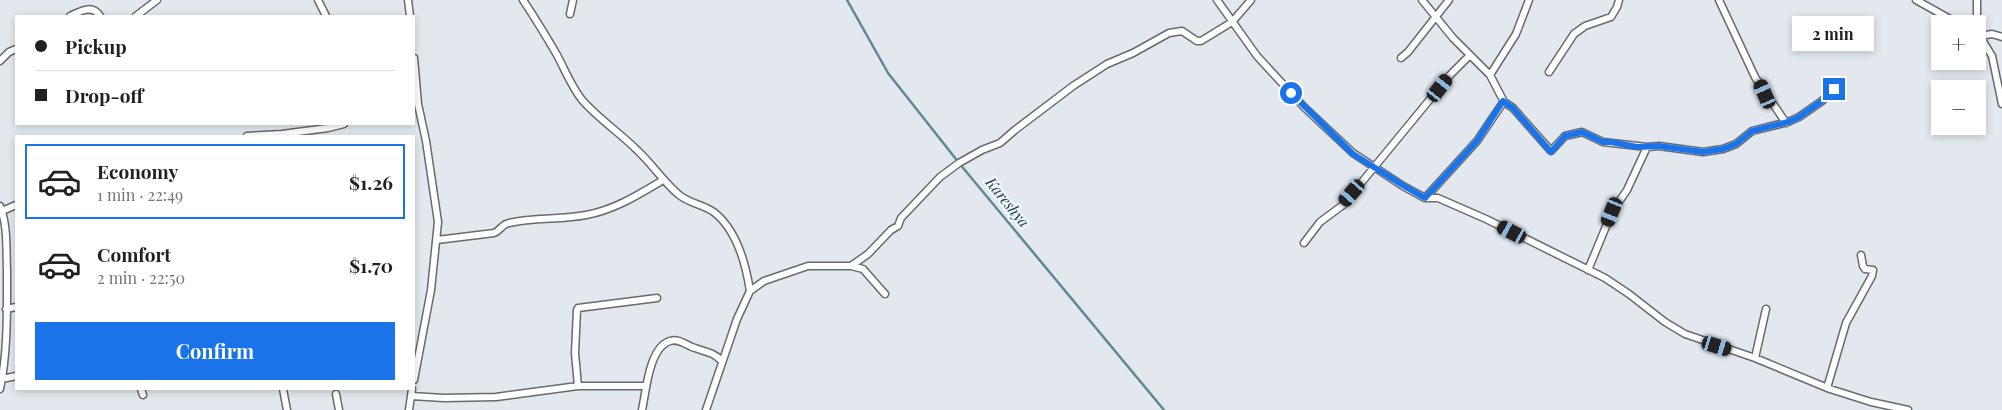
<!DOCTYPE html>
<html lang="en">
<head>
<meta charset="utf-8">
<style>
	body { margin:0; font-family:"Playfair Display",serif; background:#f2f2f2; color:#202124; height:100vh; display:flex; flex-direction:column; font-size:19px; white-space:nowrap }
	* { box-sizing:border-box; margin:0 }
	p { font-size:16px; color:#757577 }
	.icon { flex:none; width:28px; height:28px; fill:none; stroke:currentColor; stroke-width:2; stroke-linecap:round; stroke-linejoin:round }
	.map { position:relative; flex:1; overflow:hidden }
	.panel { position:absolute; left:15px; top:135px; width:400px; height:255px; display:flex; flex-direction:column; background:#fff; border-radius:0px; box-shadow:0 2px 8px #0003 }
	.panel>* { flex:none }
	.guide { position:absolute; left:15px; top:15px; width:400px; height:110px; border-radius:0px; box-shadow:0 2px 8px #0003; display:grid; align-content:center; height:110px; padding:0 20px; background:#fff }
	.tools { position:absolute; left:1931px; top:15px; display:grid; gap:10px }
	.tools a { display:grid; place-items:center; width:55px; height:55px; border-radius:0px; background:#fff; box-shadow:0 2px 8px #0003; font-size:25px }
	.end { position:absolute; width:22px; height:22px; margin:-11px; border:6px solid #1a73e8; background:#fff; box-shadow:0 0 0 2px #fff }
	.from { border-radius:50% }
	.bubble { position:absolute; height:35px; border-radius:0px; background:#fff; box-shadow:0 2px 8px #0003; font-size:16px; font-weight:700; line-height:35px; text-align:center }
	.car { position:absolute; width:15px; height:30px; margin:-15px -8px; border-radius:6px; box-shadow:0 0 4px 1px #0007; background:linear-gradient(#222 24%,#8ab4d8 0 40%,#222 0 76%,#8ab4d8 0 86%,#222 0) }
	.guide b { display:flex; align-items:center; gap:18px; height:48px; font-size:19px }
	.guide b+b { border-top:1px solid #e0e0e0 }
	.guide i { width:12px; height:12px; background:#202124 }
	ul { padding:9px 0 0; list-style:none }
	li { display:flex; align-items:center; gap:15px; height:75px; margin:0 10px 8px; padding:0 10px; border:2px solid transparent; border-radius:0px }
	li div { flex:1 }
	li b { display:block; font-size:19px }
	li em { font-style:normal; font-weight:700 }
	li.current { border-color:#1a73e8 }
	li>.icon { width:45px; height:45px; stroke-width:1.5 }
	.primary-button { display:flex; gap:10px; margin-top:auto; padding:10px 20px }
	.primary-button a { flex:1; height:58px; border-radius:0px; background:#1a73e8; color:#fff; font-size:20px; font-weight:700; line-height:58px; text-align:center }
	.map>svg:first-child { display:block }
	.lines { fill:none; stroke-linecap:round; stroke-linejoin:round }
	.stream { stroke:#5f8993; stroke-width:2.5 }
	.minor-casing { stroke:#656b6f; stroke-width:9 }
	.minor { stroke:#fff; stroke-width:6 }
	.route { stroke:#1a73e8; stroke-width:6 }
	.labels { text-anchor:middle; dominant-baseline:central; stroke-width:5; stroke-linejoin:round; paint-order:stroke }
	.water-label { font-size:15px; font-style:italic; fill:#16353b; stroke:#eff6fb }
</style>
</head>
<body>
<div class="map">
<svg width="2002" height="410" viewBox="0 0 2002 410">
	<rect width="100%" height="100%" fill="#e2e8ee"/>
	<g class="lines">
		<path class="stream" d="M847 0 888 73 959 163 1164 410"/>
		<g class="minor-casing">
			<path id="minor" d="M318 0 326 16
				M408 0 410 16
				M523 0C535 18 546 36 557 55 565 70 572 88 583 101 599 119 620 133 637 150 652 164 663 181 678 194 689 204 704 204 715 213 737 231 746 265 750 291
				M1217 0 1257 56 1304 107 1353 153 1403 186 1425 198H1438L1486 219 1605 278 1629 294 1665 322 1685 334 1755 358 1830 389 1871 402 1908 410
				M1422 0 1453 38 1490 75
				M1719 0 1755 77 1786 123
				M1916 0 1959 24
				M570 14 573 0
				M70 16C81 11 92 4 100 16
				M136 16 157 0
				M1977 24V0
				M1978 33 1992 56 2002 104
				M1980 36 1992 34 2002 37
				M414 58 418 104 426 141 438 222 431 290 414 380
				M1401 58 1408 52 1449 0
				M0 61 9 52 16 49
				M1549 72 1574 34 1585 26 1611 17 1617 7 1619 0
				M1503 101 1513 108 1551 151 1565 136 1582 132 1603 142 1647 147
				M247 136 282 134 328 128 344 124
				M1425 198 1477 141 1502 104 1503 100 1490 75 1516 34 1529 0
				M0 206C8 226 6 249 7 270 7 309 8 351 0 389
				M2 211 16 205
				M437 240 494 233C500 231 502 224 509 223 535 217 561 220 586 215 614 210 638 195 663 180
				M1304 243 1320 222 1343 205 1450 75 1469 56
				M851 266 868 254 891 230 898 226 901 218 940 177 959 163 982 150 1000 143 1015 130 1073 86 1107 64 1133 53 1169 33 1182 31 1197 41H1201L1232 22 1251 0
				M1588 270 1612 212 1627 190 1647 147 1659 146 1703 152 1723 149 1736 144 1752 131 1788 122 1799 117 1822 101 1834 89
				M6 309 16 307
				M1755 358 1766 309
				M2 379 16 376
				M578 386 575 353 577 310 578 308 657 298
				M1827 388 1846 323 1872 276 1873 270 1865 269 1863 266 1861 255
				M141 389 143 395
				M283 389 287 410
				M336 394 339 410
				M411 396 444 398 496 397 578 386H645
				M409 410 412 389
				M642 410C646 392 649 347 670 341 680 338 687 346 695 348 708 353 711 351 722 361
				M706 410 737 319 750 291 764 281 808 266H851L863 269 885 294"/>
		</g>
		<use href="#minor" class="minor"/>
	</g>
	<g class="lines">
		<path class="route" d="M1291 93 1353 154 1404 186 1425 198 1477 141 1503 101 1513 108 1551 152 1565 136 1582 132 1603 142H1611L1637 147 1659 146 1703 152 1723 149 1736 144 1752 131 1788 122 1799 117 1822 101 1834 89"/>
	</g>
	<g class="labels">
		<g class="water-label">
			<text transform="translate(1008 202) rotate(51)">Kareshya</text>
		</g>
	</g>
</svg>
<div class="tools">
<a>+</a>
<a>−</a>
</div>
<i class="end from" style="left:1291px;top:93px"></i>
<i class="end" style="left:1834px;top:89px"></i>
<div class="bubble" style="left:1792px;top:16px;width:82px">2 min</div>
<i class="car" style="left:1440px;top:88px;rotate:38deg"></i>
<i class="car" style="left:1765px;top:94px;rotate:336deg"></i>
<i class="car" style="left:1352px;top:193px;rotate:221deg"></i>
<i class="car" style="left:1612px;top:212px;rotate:202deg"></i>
<i class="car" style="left:1512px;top:232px;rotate:298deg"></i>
<i class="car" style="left:1717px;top:346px;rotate:107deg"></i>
<div class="guide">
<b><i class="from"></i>Pickup</b>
<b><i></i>Drop-off</b>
</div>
<section class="panel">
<ul>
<li class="current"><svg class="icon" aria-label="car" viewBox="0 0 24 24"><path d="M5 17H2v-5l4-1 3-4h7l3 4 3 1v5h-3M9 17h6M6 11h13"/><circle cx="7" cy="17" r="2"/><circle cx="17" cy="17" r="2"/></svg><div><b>Economy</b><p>1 min · 22:49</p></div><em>$1.26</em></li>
<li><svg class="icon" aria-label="car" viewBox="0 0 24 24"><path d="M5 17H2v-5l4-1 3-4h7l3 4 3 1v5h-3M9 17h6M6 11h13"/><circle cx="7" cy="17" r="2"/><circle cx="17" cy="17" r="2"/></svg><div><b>Comfort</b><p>2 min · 22:50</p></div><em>$1.70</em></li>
</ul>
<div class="primary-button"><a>Confirm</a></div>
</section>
</div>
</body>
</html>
